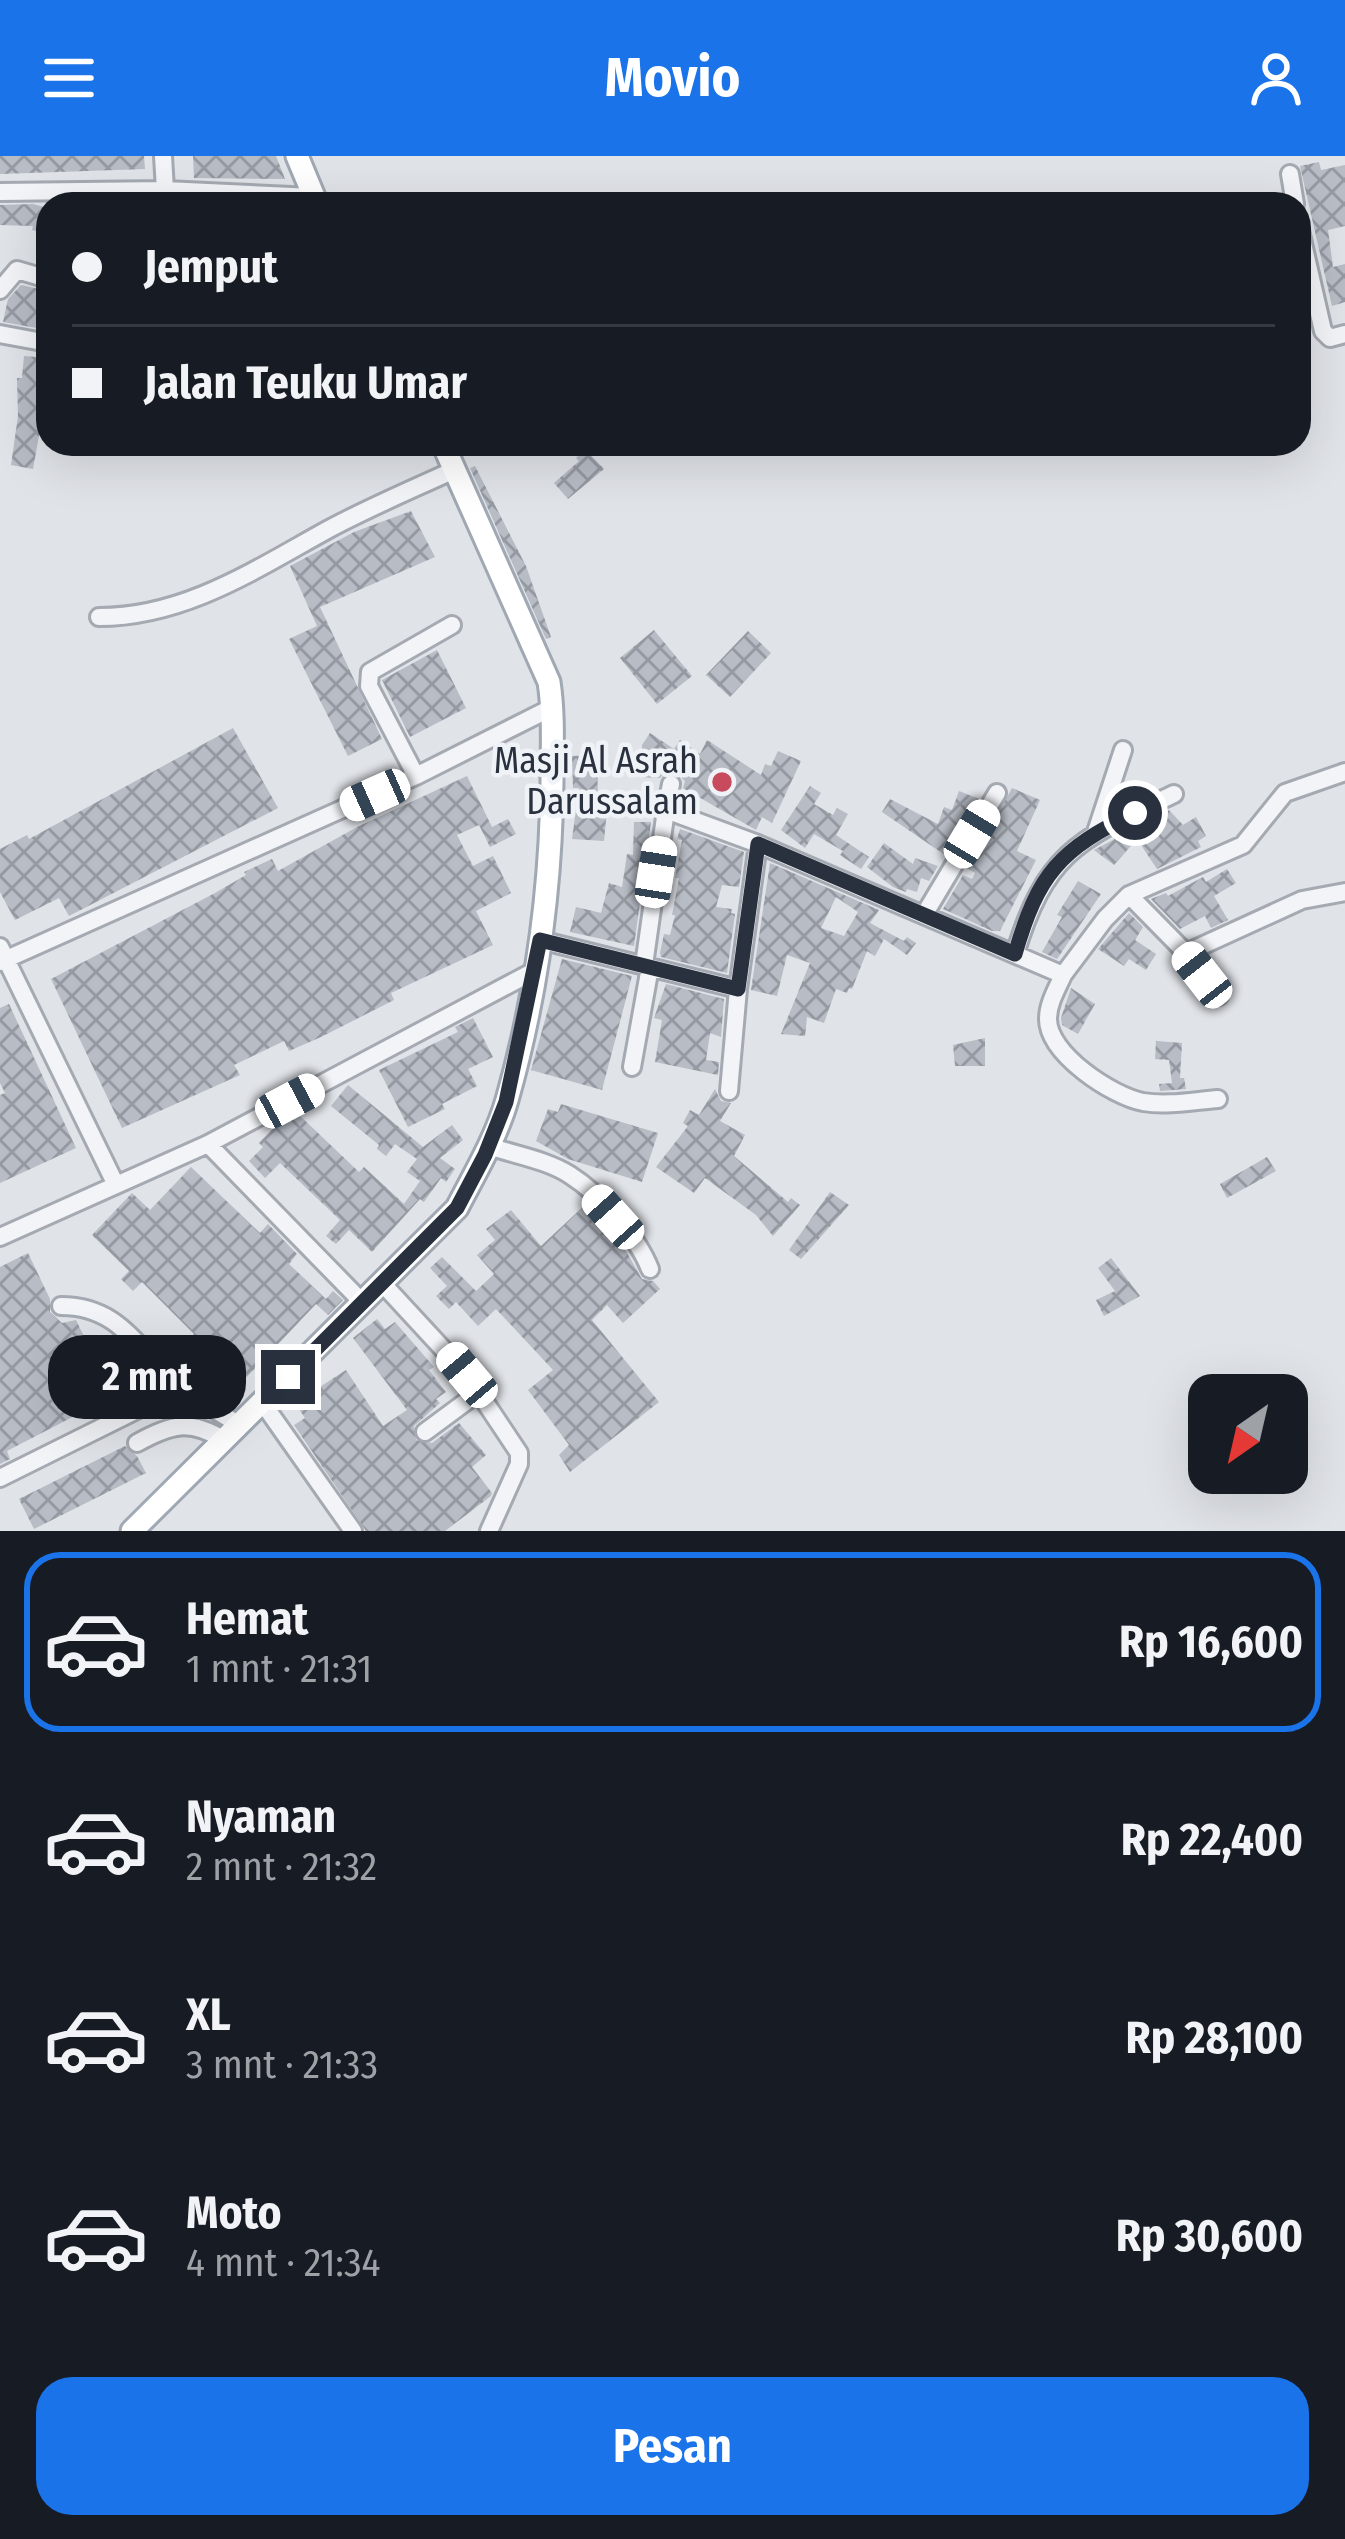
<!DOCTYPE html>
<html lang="id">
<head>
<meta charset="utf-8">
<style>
	body { margin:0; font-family:"Fira Sans Condensed",sans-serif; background:#20242c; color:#f1f3f6; height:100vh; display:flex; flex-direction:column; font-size:45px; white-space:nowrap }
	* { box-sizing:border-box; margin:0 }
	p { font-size:39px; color:#9ea1a6 }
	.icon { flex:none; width:66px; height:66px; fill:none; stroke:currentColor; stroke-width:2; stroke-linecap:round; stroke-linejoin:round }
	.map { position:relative; height:1375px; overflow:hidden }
	.details { display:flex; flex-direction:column; background:#171b24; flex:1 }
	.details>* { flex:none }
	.hud { position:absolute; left:36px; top:36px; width:1275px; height:264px; border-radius:36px; box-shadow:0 12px 48px #0002; display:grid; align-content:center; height:264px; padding:0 36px; background:#171b24 }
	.needle { width:78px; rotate:214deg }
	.tools { position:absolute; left:1188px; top:1218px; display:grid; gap:24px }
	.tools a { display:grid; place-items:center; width:120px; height:120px; border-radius:24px; background:#171b24; box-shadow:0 12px 48px #0002; font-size:60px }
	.end { position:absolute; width:54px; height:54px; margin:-27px; border:15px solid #29313f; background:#fff; box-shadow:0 0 0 6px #fff }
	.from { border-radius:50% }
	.bubble { position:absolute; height:84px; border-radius:36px; background:#171b24; box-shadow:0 12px 48px #0002; font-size:39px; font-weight:700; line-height:84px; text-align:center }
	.car { position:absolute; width:36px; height:72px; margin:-36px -18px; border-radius:15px; box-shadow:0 0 9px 3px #0007; background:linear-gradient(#fff 24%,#345 0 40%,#fff 0 76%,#345 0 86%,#fff 0) }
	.hud b { display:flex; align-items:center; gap:42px; height:114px; font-size:45px }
	.hud b+b { border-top:3px solid #363941 }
	.hud i { width:30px; height:30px; background:#f1f3f6 }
	ul { padding:21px 0 0; list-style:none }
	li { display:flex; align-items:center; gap:36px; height:180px; margin:0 24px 18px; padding:0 12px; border:6px solid transparent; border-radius:36px }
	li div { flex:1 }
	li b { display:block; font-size:45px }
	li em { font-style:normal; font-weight:700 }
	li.active { border-color:#1a73e8 }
	li>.icon { width:108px; height:108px; stroke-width:1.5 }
	.cta { display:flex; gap:24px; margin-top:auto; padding:24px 36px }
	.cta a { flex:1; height:138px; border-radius:36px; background:#1a73e8; color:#fff; font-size:48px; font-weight:700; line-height:138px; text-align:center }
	header { display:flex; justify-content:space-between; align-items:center; height:156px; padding:0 36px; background:#1a73e8; color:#fff; font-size:54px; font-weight:700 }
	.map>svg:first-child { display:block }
	.building { fill:url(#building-cross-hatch); fill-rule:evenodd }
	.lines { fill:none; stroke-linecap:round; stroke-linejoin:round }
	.minor-casing { stroke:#a5aab2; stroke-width:22 }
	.major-casing { stroke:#a0a8b3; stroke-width:27 }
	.minor { stroke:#f2f4f7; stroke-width:16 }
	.major { stroke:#fff; stroke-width:21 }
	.route { stroke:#29313f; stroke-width:15 }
	.poi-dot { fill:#c84a5d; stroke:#eff2f6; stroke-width:4.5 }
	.labels { text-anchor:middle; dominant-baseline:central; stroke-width:9; stroke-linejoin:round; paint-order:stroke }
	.poi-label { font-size:36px; fill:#29313f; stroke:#eff2f6; text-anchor:end }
</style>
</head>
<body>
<header><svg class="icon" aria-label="menu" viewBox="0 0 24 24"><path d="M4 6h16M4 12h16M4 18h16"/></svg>Movio<svg class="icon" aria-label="person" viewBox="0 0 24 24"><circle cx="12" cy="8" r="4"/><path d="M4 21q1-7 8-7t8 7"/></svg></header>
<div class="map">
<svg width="1345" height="1375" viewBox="0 0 1345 1375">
	<defs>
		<pattern id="building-cross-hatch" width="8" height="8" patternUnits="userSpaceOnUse" patternTransform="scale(3)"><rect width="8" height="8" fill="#b7bcc5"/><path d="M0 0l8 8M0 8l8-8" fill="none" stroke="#9599a1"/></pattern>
	</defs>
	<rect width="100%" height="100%" fill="#e0e3e8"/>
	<path class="building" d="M0 0H144L145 13 0 18Z
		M193 0H276L285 23 194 22Z
		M1319 6 1321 14 1345 9V70L1328 74 1333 111 1345 108V146L1332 150 1300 10Z
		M33 48 48 52 45 78 32 74 33 70 0 69V49Z
		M21 129 48 135V174L3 166 8 143Z
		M24 200 48 202V263H42L33 313 11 309 18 260 17 222H22Z
		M585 293 604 313 568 343 554 327 579 305 576 302Z
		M475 310 526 410 551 481 546 483 470 312Z
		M411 355 435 401 320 451 382 583 348 600 289 483 317 470 290 410 354 376Z
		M654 474 692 520 657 548 620 502Z
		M748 475 771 497 730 541 706 519Z
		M437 494 466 552 410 581 382 524Z
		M233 572 278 652 69 760 59 742 15 764 0 736V693L27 679 29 683Z
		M650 577 674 593 680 584 700 598 707 584 761 619 765 608 771 610 778 595 801 605 772 667 762 661 756 674 683 632 685 625 675 616H666L660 622 642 621V589Z
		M597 599 598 643 608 644 604 685 572 683 579 632H573L572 600Z
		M467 620 492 671 508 663 516 678 490 691 479 669 457 679 473 710 493 700 511 737 476 755 493 789 391 837 394 844 321 881 289 895 284 885 234 909 240 919 122 972 51 823 215 737 246 719 244 716 272 703 278 715 357 671Z
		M810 630 821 637 814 648 833 659 837 652 848 658 836 679 869 701 861 713 840 699 843 695 814 678 805 692 781 674Z
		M1012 632 1040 644 1017 695 1036 704 1000 775H992L943 753 963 719 972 723 975 717 967 712Z
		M959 635 979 643 945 699 882 656 890 643 938 668 944 651 952 654Z
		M1169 654 1183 669 1196 661 1206 680 1198 685 1201 691 1157 713 1137 683 1114 709 1094 694Z
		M634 666H651L634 790 570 776 576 751 601 757 609 727 622 731 627 698 633 699Z
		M680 673 744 696 739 731 722 729 716 751 732 753 731 757 735 758 727 817 661 801 660 797 664 778 670 779 675 759H672L679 722H675L682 684 677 683Z
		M884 687 913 708 915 702 938 710 929 725 921 722 917 736 907 733 906 736 893 731 867 711Z
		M770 707 879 754 870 767 904 785 907 781 916 787 907 799 884 783 875 800 867 795 852 833 849 832 847 837 836 833 824 867 807 861 805 880 781 878 810 807 787 799 777 840 751 834ZM836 741 858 756 844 780 821 772Z
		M1227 713 1236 727 1214 740 1228 764 1211 772 1205 760 1180 773 1151 743 1166 737 1168 740 1203 721 1206 726Z
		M1078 725 1101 738 1057 803 1042 796 1062 761 1057 759Z
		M1129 757 1143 771 1135 784 1156 798 1146 814 1129 803 1124 810 1098 793Z
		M562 803 632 820 602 934 531 914Z
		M666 828 724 843 721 881 710 877 706 904 719 906 718 919 655 906 662 864 654 862Z
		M1071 832 1095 848 1078 878 1062 869 1061 862Z
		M9 848 76 992 0 1027V939L5 937 0 927V852Z
		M473 862 493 901 468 913 477 930 442 948 445 953 408 971 379 914 458 876 455 871Z
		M985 882V910H955L953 889Z
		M1156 885 1182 887 1180 922H1184L1186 933 1160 935 1159 928 1172 927 1169 904 1155 903Z
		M348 929 423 991 452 969 463 984 440 1002 455 1013 446 1026 441 1022 424 1046 420 1043 372 1096 349 1074 336 1088 326 1080 340 1064 280 1007 265 1022 249 1005 263 991 259 987 281 964 296 956 359 1016 364 1011 404 1048 420 1025 407 1016 417 1003 395 988 386 1000 377 993 379 989 331 950Z
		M715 933 721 945 731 947 720 965 745 979 734 1000 788 1046 791 1042 800 1049 773 1080 756 1059 705 1022 694 1037 656 1011 688 970 683 967 690 954 699 959Z
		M561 948 658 977 642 1026 568 1003 536 985 548 953 558 956Z
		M1267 1001 1276 1015 1227 1042 1220 1028Z
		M191 1011 260 1077 268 1068 297 1098 289 1108 326 1143 333 1135 343 1144 328 1159 316 1148 243 1225 241 1222 232 1232 188 1184 194 1178 142 1126 133 1135 121 1123 129 1115 92 1079 132 1037 150 1054Z
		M830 1036 849 1049 801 1103 789 1094Z
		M586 1048 623 1090 642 1123 653 1125 660 1133 623 1167 607 1149 592 1164 659 1246 570 1316 559 1299 569 1289 528 1234 553 1214 496 1153 478 1170 456 1146 449 1153 436 1140 447 1130 430 1112 442 1101 476 1135 494 1118 477 1099 495 1084 486 1073 511 1054 541 1090Z
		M28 1097 50 1143V1156L62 1167 76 1164 113 1240 7 1295 10 1303 0 1308V1111Z
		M1111 1102 1140 1140 1104 1160 1096 1144 1115 1135 1098 1112Z
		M377 1163 385 1173 395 1166 434 1211 429 1214 446 1236 436 1243 440 1247 414 1270 416 1284 432 1287 459 1267 486 1299 472 1311 492 1337 491 1340 445 1375H366L294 1269 305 1262 295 1247 346 1214 383 1270 407 1254 353 1182Z
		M125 1290 137 1300 146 1317 34 1373 19 1343Z"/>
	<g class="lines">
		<g class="minor-casing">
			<path id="minor" d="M1290 18 1295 48
				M0 36 165 34 313 41
				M160 48 165 34 163 0
				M1299 70 1323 175 1330 182 1345 178
				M0 134 17 114 48 123
				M0 178 48 187
				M99 461C185 461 256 413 329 373 370 351 413 333 454 314
				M416 620 369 530 370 516 452 469
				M666 654 671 628
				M1096 676 1123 594
				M1129 739 1186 797 1219 840
				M924 759 997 637
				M540 784 738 833 758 688 1063 819 1105 763 1129 739 1243 689 1285 637 1345 616
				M0 791 116 1029
				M1186 797 1302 744 1345 736
				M1015 798C1046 694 1082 682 1174 638
				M0 806 416 620 553 551
				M644 809 666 654 758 688
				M1063 819C1057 833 1048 847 1048 863 1048 898 1112 940 1143 946 1167 950 1193 945 1218 943
				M632 911 650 811
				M729 935 738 833
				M208 988 363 1147
				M489 990C515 999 547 1004 570 1019 600 1038 637 1080 650 1113
				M0 1081 208 988 536 814
				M382 1127 467 1219 519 1297V1308L489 1375
				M61 1150C124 1150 139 1199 183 1233 200 1246 221 1257 239 1269
				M262 1246 353 1375
				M425 1276 479 1236
				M137 1287C171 1268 190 1263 224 1284
				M0 1322 181 1232"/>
		</g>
		<g class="major-casing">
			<path id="major" d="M297 0 317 48
				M132 1375 457 1052C475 1017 496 982 507 944 536 842 551 732 552 626 552 592 554 559 549 526L443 288"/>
		</g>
		<use href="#minor" class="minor"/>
		<use href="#major" class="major"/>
	</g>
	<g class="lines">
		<path class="route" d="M288 1221 457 1052 485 999 506 946 540 784 738 833 758 688 1015 798C1038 718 1060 693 1135 657"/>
	</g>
	<circle class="poi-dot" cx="722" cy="626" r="12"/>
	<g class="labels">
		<g class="poi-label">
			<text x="698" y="605">Masji Al Asrah<tspan x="698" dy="41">Darussalam</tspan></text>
		</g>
	</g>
</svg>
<div class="tools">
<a><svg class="needle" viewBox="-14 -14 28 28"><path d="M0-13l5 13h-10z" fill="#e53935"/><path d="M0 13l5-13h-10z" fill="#9ea1a6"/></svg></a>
</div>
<i class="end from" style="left:1135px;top:657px"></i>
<i class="end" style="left:288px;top:1221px"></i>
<div class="bubble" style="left:48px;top:1179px;width:198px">2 mnt</div>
<i class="car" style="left:375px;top:639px;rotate:246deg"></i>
<i class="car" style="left:972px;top:678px;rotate:31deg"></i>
<i class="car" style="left:656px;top:716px;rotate:9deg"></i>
<i class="car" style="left:1202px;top:819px;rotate:322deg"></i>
<i class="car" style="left:290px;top:945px;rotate:62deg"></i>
<i class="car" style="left:613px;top:1061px;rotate:318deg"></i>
<i class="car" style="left:467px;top:1219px;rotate:320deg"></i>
<div class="hud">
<b><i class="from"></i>Jemput</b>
<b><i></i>Jalan Teuku Umar</b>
</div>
</div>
<section class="details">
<ul>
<li class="active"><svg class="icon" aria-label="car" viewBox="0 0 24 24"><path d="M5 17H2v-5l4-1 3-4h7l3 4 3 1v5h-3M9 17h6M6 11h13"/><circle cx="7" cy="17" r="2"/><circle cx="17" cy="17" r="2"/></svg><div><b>Hemat</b><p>1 mnt · 21:31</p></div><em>Rp 16,600</em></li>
<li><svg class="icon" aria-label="car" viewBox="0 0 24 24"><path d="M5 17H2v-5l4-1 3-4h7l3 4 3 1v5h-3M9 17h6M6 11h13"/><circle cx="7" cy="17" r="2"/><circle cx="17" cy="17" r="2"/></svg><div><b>Nyaman</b><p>2 mnt · 21:32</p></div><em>Rp 22,400</em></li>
<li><svg class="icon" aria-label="car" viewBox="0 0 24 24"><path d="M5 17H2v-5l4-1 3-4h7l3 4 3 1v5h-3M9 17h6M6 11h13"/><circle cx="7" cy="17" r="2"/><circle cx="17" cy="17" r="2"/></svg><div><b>XL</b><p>3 mnt · 21:33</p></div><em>Rp 28,100</em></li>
<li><svg class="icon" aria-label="car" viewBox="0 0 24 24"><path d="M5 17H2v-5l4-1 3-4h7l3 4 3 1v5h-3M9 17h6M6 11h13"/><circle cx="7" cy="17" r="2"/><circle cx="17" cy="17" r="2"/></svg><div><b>Moto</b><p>4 mnt · 21:34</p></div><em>Rp 30,600</em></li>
</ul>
<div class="cta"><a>Pesan</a></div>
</section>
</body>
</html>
